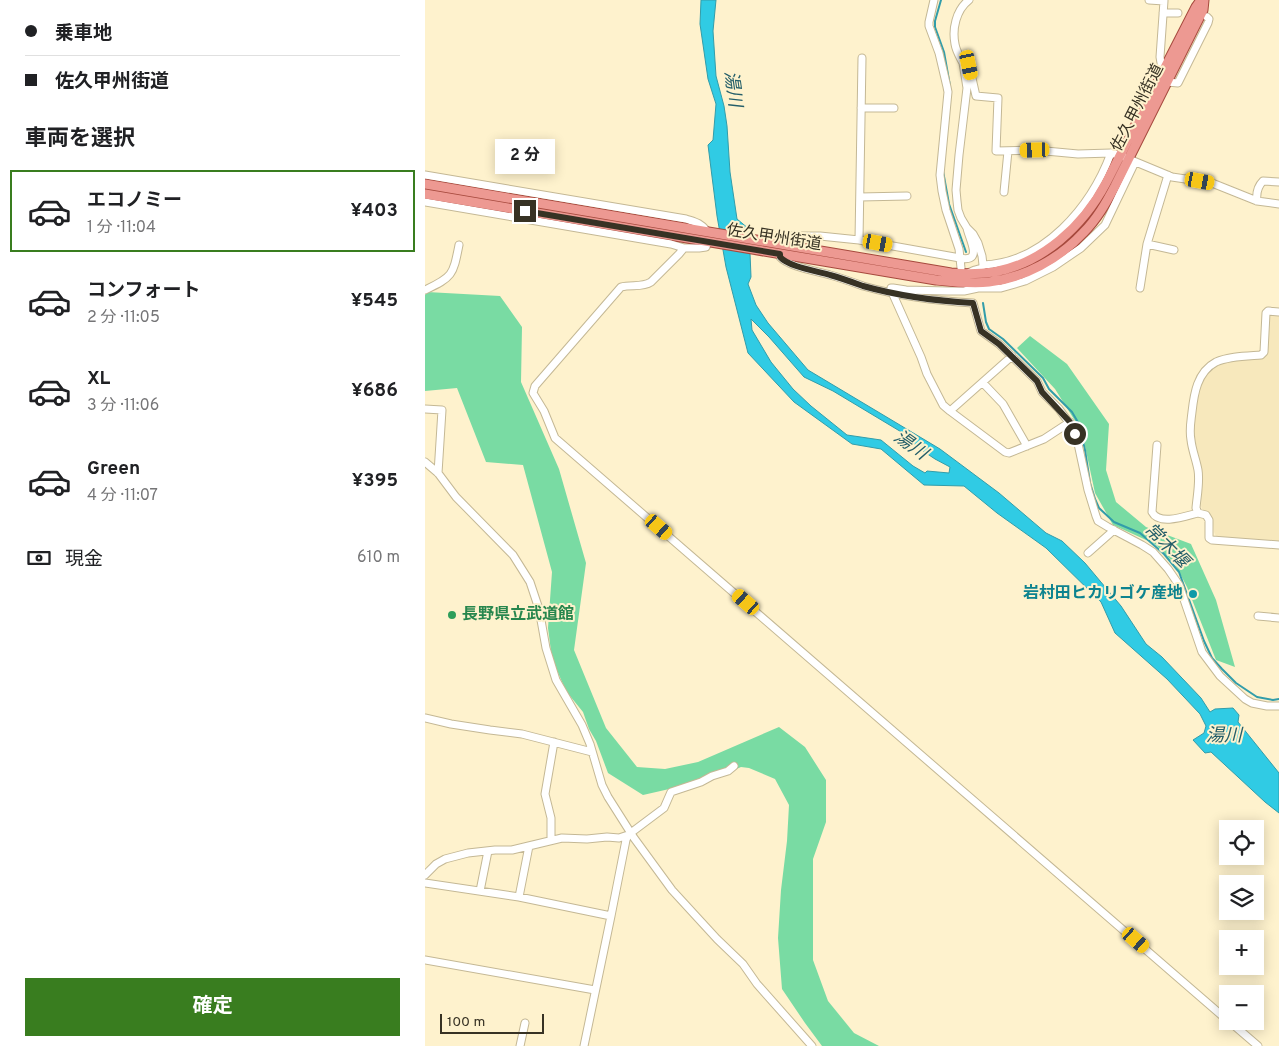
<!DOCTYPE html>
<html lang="ja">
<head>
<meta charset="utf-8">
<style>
	body { margin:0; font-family:Overpass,"Noto Sans JP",sans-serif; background:#f2f2f2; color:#202124; height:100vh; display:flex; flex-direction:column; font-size:19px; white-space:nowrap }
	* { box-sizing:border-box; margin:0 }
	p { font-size:16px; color:#757577 }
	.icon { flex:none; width:28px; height:28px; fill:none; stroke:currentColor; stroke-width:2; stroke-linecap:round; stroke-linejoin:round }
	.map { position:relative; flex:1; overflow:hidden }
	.panel { display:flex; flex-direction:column; background:#fff; width:425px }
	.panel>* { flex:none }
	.guide { display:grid; align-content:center; height:110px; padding:0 25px; background:#fff }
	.buttons { position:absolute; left:794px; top:820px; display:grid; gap:10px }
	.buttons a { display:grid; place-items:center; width:45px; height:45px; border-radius:0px; background:#fff; box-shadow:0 2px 12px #0003; font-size:25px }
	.scale { position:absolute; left:15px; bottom:12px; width:104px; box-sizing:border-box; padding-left:5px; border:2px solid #373224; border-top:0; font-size:14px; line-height:18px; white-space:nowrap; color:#373224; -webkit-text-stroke:4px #fef2cd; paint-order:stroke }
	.end { position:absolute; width:22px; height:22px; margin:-11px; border:6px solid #373224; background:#fff; box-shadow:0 0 0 2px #fff }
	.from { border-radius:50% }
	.bubble { position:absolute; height:35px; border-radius:0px; background:#fff; box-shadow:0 2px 12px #0003; font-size:16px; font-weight:700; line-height:35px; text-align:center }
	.car { position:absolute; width:15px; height:30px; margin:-15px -8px; border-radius:6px; box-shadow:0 0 4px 1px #0007; background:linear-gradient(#f5c518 24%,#345 0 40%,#f5c518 0 76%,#345 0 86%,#f5c518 0) }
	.guide b { display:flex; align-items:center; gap:18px; height:48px; font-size:19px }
	.guide b+b { border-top:1px solid #e0e0e0 }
	.guide i { width:12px; height:12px; background:#202124 }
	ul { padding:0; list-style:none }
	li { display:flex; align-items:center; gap:15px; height:82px; margin:0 10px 8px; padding:0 15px; border:2px solid transparent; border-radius:0px }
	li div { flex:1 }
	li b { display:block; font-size:19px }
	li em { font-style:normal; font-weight:700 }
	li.current { border-color:#397d1f }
	li>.icon { width:45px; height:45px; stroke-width:1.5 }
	h2 { padding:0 25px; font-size:22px; line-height:60px }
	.pay { display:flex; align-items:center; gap:12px; height:55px; padding:0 25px; font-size:19px }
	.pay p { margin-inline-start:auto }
	.action { display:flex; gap:10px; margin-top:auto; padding:10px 25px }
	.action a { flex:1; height:58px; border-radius:0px; background:#397d1f; color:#fff; font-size:20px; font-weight:700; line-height:58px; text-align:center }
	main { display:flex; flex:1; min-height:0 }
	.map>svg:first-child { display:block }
	.built { fill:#f7e8bc }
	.green { fill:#79dba3 }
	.water { fill:#30cbe4; stroke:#329daa; fill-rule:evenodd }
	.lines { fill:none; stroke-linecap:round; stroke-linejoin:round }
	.stream { stroke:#329daa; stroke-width:2 }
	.minor-casing { stroke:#c4b895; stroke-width:9 }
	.major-casing { stroke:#a6493d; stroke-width:11 }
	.minor { stroke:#fff; stroke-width:7 }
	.major { stroke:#ed9992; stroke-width:9 }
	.route { stroke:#373224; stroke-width:6 }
	.culture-dot { fill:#0f9aa8; stroke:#fef2cd; stroke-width:2 }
	.leisure-dot { fill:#2e9e5b; stroke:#fef2cd; stroke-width:2 }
	.labels { text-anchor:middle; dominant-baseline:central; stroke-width:4; stroke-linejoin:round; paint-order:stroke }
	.street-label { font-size:16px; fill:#373224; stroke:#fef2cd }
	.culture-label { font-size:16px; font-weight:bold; fill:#0d838f; stroke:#fef2cd; text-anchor:end }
	.leisure-label { font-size:16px; font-weight:bold; fill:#27864d; stroke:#fef2cd; text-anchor:start }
	.water-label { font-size:18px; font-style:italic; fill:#245e69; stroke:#fef2cd }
</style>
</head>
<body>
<main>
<section class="panel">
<div class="guide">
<b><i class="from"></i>乗車地</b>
<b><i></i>佐久甲州街道</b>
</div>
<h2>車両を選択</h2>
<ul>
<li class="current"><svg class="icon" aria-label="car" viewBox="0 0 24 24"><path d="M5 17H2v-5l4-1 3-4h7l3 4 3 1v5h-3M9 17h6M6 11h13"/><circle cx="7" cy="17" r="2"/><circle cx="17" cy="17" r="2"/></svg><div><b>エコノミー</b><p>1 分 · 11:04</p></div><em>¥403</em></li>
<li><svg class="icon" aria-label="car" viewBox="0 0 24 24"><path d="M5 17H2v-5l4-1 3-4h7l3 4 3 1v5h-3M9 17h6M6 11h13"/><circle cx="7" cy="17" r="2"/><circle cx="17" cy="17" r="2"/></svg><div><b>コンフォート</b><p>2 分 · 11:05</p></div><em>¥545</em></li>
<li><svg class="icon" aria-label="car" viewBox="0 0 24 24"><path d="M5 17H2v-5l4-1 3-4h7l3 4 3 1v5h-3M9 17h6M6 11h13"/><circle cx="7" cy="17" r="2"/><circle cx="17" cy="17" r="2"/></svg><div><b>XL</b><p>3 分 · 11:06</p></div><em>¥686</em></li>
<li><svg class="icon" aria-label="car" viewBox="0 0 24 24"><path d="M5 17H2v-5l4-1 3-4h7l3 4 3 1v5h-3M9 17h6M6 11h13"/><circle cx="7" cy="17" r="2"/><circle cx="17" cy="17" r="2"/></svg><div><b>Green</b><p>4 分 · 11:07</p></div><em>¥395</em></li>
</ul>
<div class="pay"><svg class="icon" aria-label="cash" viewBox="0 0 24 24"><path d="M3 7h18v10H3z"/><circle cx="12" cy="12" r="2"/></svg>現金<p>610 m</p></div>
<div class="action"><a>確定</a></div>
</section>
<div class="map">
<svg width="854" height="1046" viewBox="0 0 854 1046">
	<rect width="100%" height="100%" fill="#fef2cd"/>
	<path class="built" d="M845 313 854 314V542L792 538 789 532 787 517 785 514 777 509 776 506 778 477 769 434 768 423 772 390 782 372 790 365 805 360 840 356 843 315Z"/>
	<path class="green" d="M2 292 75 296 97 327 96 382 134 469 161 563 149 650 181 728 212 767 240 769 273 762 354 727 380 747 401 780V822L388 859V960L403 1001 429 1033 454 1046H397L380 1023 357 989 353 938 356 890 362 841 364 805 350 779 324 768 316 767 288 779 218 795 183 773 171 741 164 729 158 712 141 691 127 659 123 628 127 572 98 465 61 462 32 388 0 391V295Z
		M605 336 642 364 684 424 681 470 691 502 721 527 766 544 791 600 810 667 791 660 762 587 750 564 730 544 688 525 670 493 657 432 630 389 592 348Z"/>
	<path class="water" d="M276 0H291L288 31 291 76 299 106 302 126 305 172 312 219 324 229 326 277 323 284 331 305 343 323 383 370 515 449 574 493 621 533 637 541 660 563 696 606 721 644 737 657 776 698 785 712 790 709 808 708 814 715 813 722 854 773V813L840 802 786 752 780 753 768 740 779 733 781 726 775 714 742 679 690 633 676 602 621 548 572 513 539 486 499 485 456 449 427 444 369 402 323 353 301 267 292 216 283 145 288 140 291 104 283 79 275 24ZM326 319 344 337 379 377 408 391 488 439 486 443 510 459 525 467 524 473 502 471 500 473 488 466 456 440 422 435 386 406 368 389 346 362 327 330Z"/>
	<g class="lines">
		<path class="stream" d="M516 0 510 21V27L519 52 525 86
			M518 171 524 204 541 252
			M558 303 561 322 564 329 578 339 618 378 624 389 647 412 654 424 660 450 665 483 670 499 674 508 689 522 715 533 739 554 754 572 779 641 787 658 797 669 811 683 832 697 848 700 854 699"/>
		<g class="minor-casing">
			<path id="minor" d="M509 0 504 22V26L514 53 522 87 523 92 515 175 517 191 521 210 534 249 535 258C559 263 544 239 542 228
				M544 0C531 10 527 29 530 44 531 51 535 57 538 63L544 65 551 96 573 98 571 151 610 150 653 154 686 153 694 155 747 177 787 183 832 201 854 204
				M724 0 739 1V0
				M739 1 735 57 736 63 741 66
				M738 13H753
				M538 63 542 88 534 155 531 190 532 201 533 210 536 218 542 228 548 234 553 243 557 256 558 265 557 268 550 270 543 273
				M742 82 753 83 783 23 784 19 782 17
				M436 108H469
				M0 175 261 219C270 222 276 223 282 231
				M579 192 583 151
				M435 197 482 196
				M832 201C831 193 832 187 838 181L854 182
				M0 202 246 244 259 248
				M434 240 535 258 536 268
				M283 242 281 247 274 248H259L254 254 226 282C217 288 206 284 196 287L110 386 108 393 119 411 130 438 802 1020
				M347 242 351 236H395L434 240 437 58
				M722 244 749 250
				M355 254V257C364 267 392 271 405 275 416 278 427 282 438 286 474 296 511 301 548 303L556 331 574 344 612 381 617 392 634 409 648 428 652 439 663 490 671 516 673 521 683 527 717 545 728 552 743 569 754 585 777 652 795 676 820 699 827 703 842 706H854
				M558 265C619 263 666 207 686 153
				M715 288 722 244 743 175
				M0 290C28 277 28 275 34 245
				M854 312 843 311 841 313 839 352 836 355C822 356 804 356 791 362 772 372 769 394 767 412 766 421 764 430 766 440 767 450 771 459 773 470 775 482 772 496 771 508L773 513 781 515 784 520V538L787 540 854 545
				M558 383 578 404 602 446
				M0 409 17 410 13 473
				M525 411 587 356
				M645 422 619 439 584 453 580 452 525 411 518 405 502 374 496 357 466 290V288H468L481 290 523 291H539L553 288H576L600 281 628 267 656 248 680 225 710 162
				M732 445 727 512C734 526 761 516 773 513
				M0 462 13 473 31 497 88 555 105 582 114 609 121 648 131 680 157 725 165 744 177 785 183 797 209 838 247 890 292 939 318 964 332 984 387 1046
				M663 553 689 530
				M833 616 854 618
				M0 718 26 724 65 730 97 734 167 752
				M126 840V818L120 794 129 742
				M0 875 11 864 20 859 43 853 70 850H87L137 838 162 839 182 837 194 838 203 835
				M0 883 94 897 186 916 159 1046
				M55 891 63 851
				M94 897 104 846
				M186 916 201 840 203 835 239 808 246 792 276 782 287 776 303 771 309 766
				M0 960 170 990
				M804 1021 833 1046
				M95 1046 100 1023"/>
		</g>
		<g class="major-casing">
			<path id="major" d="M0 184 526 273C540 274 555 274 569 272 618 263 658 226 681 183L771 7 776 0
				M0 194 511 280C529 282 546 284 564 282 599 278 634 259 658 233 672 219 681 203 690 186L778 10 779 0"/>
		</g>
		<use href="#minor" class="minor"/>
		<use href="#major" class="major"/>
	</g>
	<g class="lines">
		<path class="route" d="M100 211 355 254V257C364 267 392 271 405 275 416 278 427 282 438 286 474 296 511 301 548 303L556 331 574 344 612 381 617 392 645 422 650 434"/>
	</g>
	<circle class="culture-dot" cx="768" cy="594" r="5"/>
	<circle class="leisure-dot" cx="27" cy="615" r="5"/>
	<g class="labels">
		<g class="street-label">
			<text transform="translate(713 108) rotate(-63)">佐久甲州街道</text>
			<text transform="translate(349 238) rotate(9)">佐久甲州街道</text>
		</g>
		<g class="culture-label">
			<text x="758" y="594">岩村田ヒカリゴケ産地</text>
		</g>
		<g class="leisure-label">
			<text x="37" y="615">長野県立武道館</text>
		</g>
		<g class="water-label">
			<text transform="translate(307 89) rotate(82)">湯川</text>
			<text transform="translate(485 446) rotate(35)">湯川</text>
			<text transform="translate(741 546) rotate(45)">常木堰</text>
			<text x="799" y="736">湯川</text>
		</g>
	</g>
</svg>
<div class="buttons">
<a><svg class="icon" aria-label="locate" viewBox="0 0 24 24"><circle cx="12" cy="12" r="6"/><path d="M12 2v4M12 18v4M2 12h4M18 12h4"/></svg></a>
<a><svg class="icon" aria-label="layers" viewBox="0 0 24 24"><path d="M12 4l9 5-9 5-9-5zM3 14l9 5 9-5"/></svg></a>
<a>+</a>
<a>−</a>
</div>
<div class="scale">100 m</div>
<i class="end from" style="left:650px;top:434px"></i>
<i class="end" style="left:100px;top:211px"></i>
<div class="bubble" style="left:70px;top:139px;width:60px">2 分</div>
<i class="car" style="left:544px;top:65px;rotate:168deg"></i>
<i class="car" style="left:610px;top:150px;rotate:268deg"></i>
<i class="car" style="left:775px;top:181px;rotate:100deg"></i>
<i class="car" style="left:453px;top:243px;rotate:100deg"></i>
<i class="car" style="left:234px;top:527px;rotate:131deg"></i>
<i class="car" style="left:321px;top:602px;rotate:311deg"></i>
<i class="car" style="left:711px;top:940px;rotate:131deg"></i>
</div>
</main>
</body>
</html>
